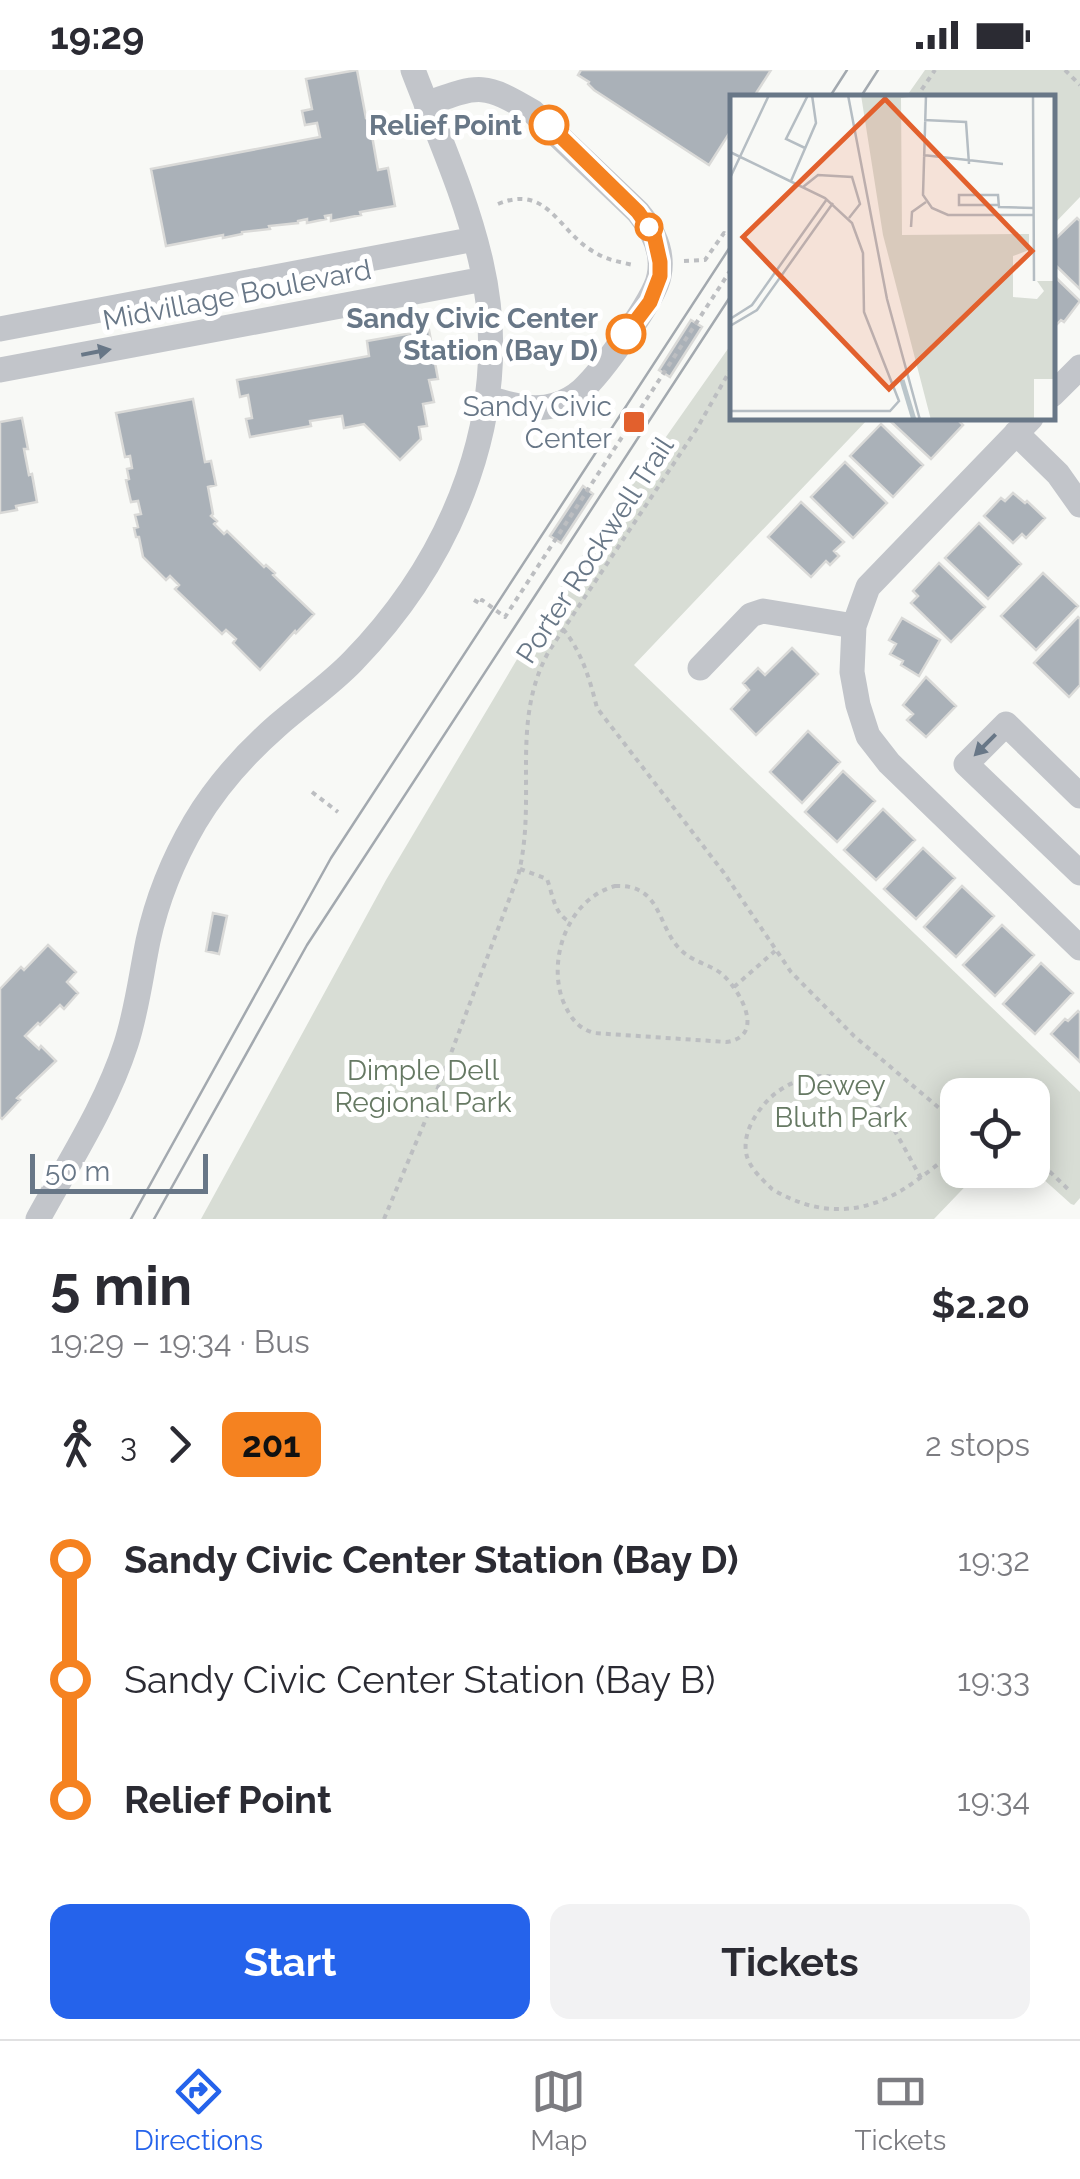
<!DOCTYPE html>
<html lang="en">
<head>
<meta charset="utf-8">
<style>
	:root { --surface:#fff; --page:#f2f2f3; --text:#2b2b33; --muted:#7c7c81; --line:#e1e1e2; --accent:#2563eb }
	body { margin:0; font-family:Raleway,sans-serif; background:var(--page); color:var(--text); height:100vh; display:flex; flex-direction:column; font-size:38px; white-space:nowrap }
	* { box-sizing:border-box; margin:0 }
	p { font-size:32px; color:var(--muted) }
	.icon { flex:none; width:55px; height:55px; fill:none; stroke:currentColor; stroke-width:2; stroke-linecap:round; stroke-linejoin:round }
	.map { position:relative; height:1149px; overflow:hidden }
	.side { display:flex; flex-direction:column; background:var(--surface); flex:1 }
	.side>* { flex:none }
	.badge { padding:0 20px; border-radius:15px; font-size:35px; line-height:65px }
	.tools { position:absolute; left:940px; top:1008px; display:grid; gap:20px }
	.tools a { display:grid; place-items:center; width:110px; height:110px; border-radius:20px; background:var(--surface); box-shadow:0 5px 25px #0003; font-size:50px }
	.scale { position:absolute; left:30px; bottom:25px; width:178px; box-sizing:border-box; padding-left:10px; border:5px solid #687787; border-top:0; font-size:28px; line-height:35px; white-space:nowrap; color:#687787; -webkit-text-stroke:8px #fff; paint-order:stroke }
	.map>.badge { position:absolute; translate:-50% -50%; box-shadow:0 0 0 5px #fff }
	.legs { display:flex; align-items:center; gap:15px; height:110px; padding:0 50px; font-size:32px }
	.legs p { margin-inline-start:auto }
	.summary { display:flex; align-items:center; justify-content:space-between; height:170px; padding:0 50px }
	h1 { font-size:55px; font-weight:700; line-height:75px }
	.cta { display:flex; gap:20px; margin-top:auto; padding:20px 50px }
	.cta a { flex:1; height:115px; border-radius:20px; background:var(--accent); color:#fff; font-size:40px; font-weight:700; line-height:115px; text-align:center }
	.cta a+a { background:var(--page); color:var(--text) }
	ul { padding:0 50px; list-style:none }
	li { display:flex; align-items:center; gap:35px; height:120px; font-size:38px }
	li i { display:grid; place-items:center; width:15px; height:100%; margin:0 12px; background:currentColor }
	li i::after { content:''; width:25px; height:25px; margin:-12px; border:8px solid; border-radius:50%; background:var(--surface) }
	li p { margin-inline-start:auto }
	li:first-child i { background:linear-gradient(#0000 50%,currentColor 0) }
	li:last-child i { background:linear-gradient(currentColor 50%,#0000 0) }
	.status { display:flex; justify-content:space-between; align-items:center; height:70px; padding:0 50px; background:var(--surface); direction:ltr }
	.status svg { height:28px; fill:currentColor }
	.tabs { display:flex; justify-content:space-around; align-items:center; height:140px; border-top:2px solid var(--line); background:var(--surface); font-size:28px; color:var(--muted) }
	.tabs a { display:grid; justify-items:center; gap:5px }
	.tabs .current { color:var(--accent) }
	.map>svg:first-child { display:block }
	.green { fill:#d8ddd5 }
	.building { fill:#aab1b8; stroke:#dadad8; stroke-width:2.5 }
	.lines { fill:none; stroke-linecap:round; stroke-linejoin:round }
	.path { stroke:#bcbec1; stroke-width:4; stroke-dasharray:5 5; stroke-linecap:butt }
	.minor { stroke:#c2c5ca; stroke-width:25 }
	.tram { stroke:#a3a9af; stroke-width:2.5 }
	.oneway { fill:#687787 }
	.line-1-casing { stroke:#fff; stroke-width:22 }
	.line-1 { stroke:#f58220; stroke-width:15 }
	.stop-1-dot { fill:#fff; stroke:#f58220; stroke-width:5 }
	.poi-dot { fill:#e2602d; stroke:#fff; stroke-width:4 }
	.labels { text-anchor:middle; dominant-baseline:central; stroke-width:10; stroke-linejoin:round; paint-order:stroke }
	.stop-label { font-size:28px; font-weight:bold; fill:#687787; stroke:#fff; text-anchor:end }
	.street-label { font-size:28px; fill:#687787; stroke:#fff }
	.poi-label { font-size:28px; fill:#687787; stroke:#fff; text-anchor:end }
	.park-label { font-size:28px; fill:#667963; stroke:#fff }
	.inset-river { fill:none; stroke:#bac5ca; stroke-width:5 }
	.inset-road { fill:none; stroke:#b5bdc3; stroke-width:2.5 }
	.view { fill:#e2602d; fill-opacity:0.15; stroke:#e2602d; stroke-width:5 }
	.inset-edge { fill:none; stroke:#687787; stroke-width:5 }
</style>
</head>
<body>
<div class="status"><b>19:29</b><svg viewBox="0 0 49 12"><path d="M0 12V9h3v3zM5 12V6h3v6zM10 12V3h3v9zM15 12V0h3v12zM26 1h20v11H26zM47 4h2v5h-2z"/></svg></div>
<div class="map">
<svg width="1080" height="1149" viewBox="0 0 1080 1149">
	<rect width="100%" height="100%" fill="#f8f9f6"/>
	<path class="green" d="M925 0H1080V127L1053 155 1052 28 906 27Z
		M732 273V348H869L634 595 1080 1022V1128L1074 1135 1071 1134 1042 1108 1025 1100H1032V1025H958V1100H981L934 1149H201L386 810 557 522Z"/>
	<path class="building" d="M357 0 366 48 371 47 373 59 371 60 378 100 388 98 395 136 360 142 361 145 331 151V145L325 146 326 149 307 153V149L298 151V153L269 156 270 159 242 162V164L223 168V165L166 176 151 99 320 67 317 53 305 55 302 41 312 39 306 9Z
		M581 0H771L753 28H732V59L709 95 594 20 588 14 589 12 578 5Z
		M1077 148 1080 151V219L1052 192V172Z
		M1052 204 1080 231 1064 252 1061 250 1052 259Z
		M691 250 702 257 670 307 659 300Z
		M429 260 438 309 429 310 434 332 423 334 427 356 419 357 421 369 400 390 364 354 344 358 342 346 310 351 311 356 250 367 246 349 252 348 248 325 240 327 237 310 369 286 367 271Z
		M193 329 205 392 211 391 216 415 208 417 213 444 211 446 217 451 214 454 224 464 227 461 264 497 266 495 275 503 273 505 314 544 296 563 295 561 260 600 233 573 236 569 226 560 222 564 175 519 179 515 170 506 166 510 143 487 139 467H136L134 458 138 457 135 445 141 444 138 431 131 432 126 410 129 409 127 399 132 398 130 386 125 387 116 343Z
		M22 348 28 379H24L29 405 32 404 37 432 16 436 17 440 0 443V352Z
		M887 348H956L963 355 931 389Z
		M881 354 923 395 893 427 850 386Z
		M845 392 887 433 853 468 811 427Z
		M583 416 593 424 561 473 550 466Z
		M1013 423 1025 433 1027 431 1045 448 1026 468 1022 464 1013 473 984 446 1001 428 1005 431Z
		M801 432 844 472 834 481 839 486 830 495 826 491 811 507 768 467Z
		M979 453 1021 494 988 529 945 488Z
		M939 493 985 537 951 572 911 533 918 526 913 521Z
		M1043 503 1078 536 1036 580 1001 546Z
		M1078 547 1080 549V615L1069 627 1034 593Z
		M902 548 940 570 919 606 901 595 903 591 890 584 896 574 889 570Z
		M792 578 818 604 756 665 731 639 749 620 743 613 758 598 765 605Z
		M926 607 956 636 926 667 907 650 913 644 903 635Z
		M808 661 840 692 802 733 770 702Z
		M843 701 875 731 837 772 805 742Z
		M883 739 915 770 876 810 844 780Z
		M923 778 955 808 916 849 884 819Z
		M962 816 994 846 956 887 924 857Z
		M213 843 227 846 219 884 206 881Z
		M1002 855 1034 885 995 926 963 895Z
		M48 875 76 902 67 912 78 923 64 939 60 935 40 955 38 953 25 966 39 979 41 976 56 991 17 1028 20 1030 2 1049 0 1047V919L21 897 24 900Z
		M1041 893 1073 923 1035 964 1003 934Z
		M1078 941 1080 943V992L1051 964 1065 949 1068 951Z"/>
	<g class="lines">
		<path class="path" d="M1065 0 1080 15
			M916 28 935 0
			M498 134C549 113 558 163 596 183 607 190 620 192 633 195
			M684 191 705 190 724 163 732 168
			M474 530 481 534 482 530 505 547 732 198
			M563 559C582 582 590 610 597 638L724 803 791 902 854 966 958 1054
			M312 722 338 742
			M520 799 547 809C553 825 554 844 570 852
			M615 816C664 814 656 859 683 882 695 893 713 895 724 906 741 922 766 967 726 972L594 963C577 958 570 947 563 931 547 889 568 829 615 816Z
			M734 917 775 881
			M1032 1092 1048 1100 1070 1121
			M1009 1101V1100
			M921 1108C898 1069 873 1003 818 1006 800 1008 783 1016 770 1028 756 1042 743 1062 746 1082 748 1097 762 1109 772 1119 822 1149 870 1145 917 1110 931 1100 946 1089 958 1075
			M384 1149 428 1044 518 806C538 728 509 653 549 581L696 360 732 297"/>
		<path class="minor" d="M426 34C479 15 483 12 533 42L638 142C653 160 664 182 659 206 655 229 601 303 582 320 574 327 565 332 555 335 532 342 509 334 487 328
			M0 259 475 169
			M0 300 484 209
			M1052 325 1080 297
			M1031 348 868 517 854 556 852 602 858 635 868 666 889 693 1080 878
			M1016 363 1058 404 1080 435
			M700 598 751 545 763 541 854 556
			M1080 726 1006 654 966 694 1080 803
			M38 1149C69 1092 106 1036 126 974 137 940 141 905 148 871 157 829 174 788 195 752 217 715 246 683 278 655 303 633 330 615 353 591 455 486 515 339 481 192 466 126 437 63 413 0"/>
		<path class="tram" d="M829 28 847 0
			M860 28 878 0
			M131 1149 331 788 732 174
			M154 1149 307 875 732 224"/>
	</g>
	<defs><path id="oneway-solid" d="M-6-.8H1V-3.2L6.5 0L1 3.2V.8H-6Z" transform="scale(2.5)"/></defs>
	<g class="oneway">
		<use href="#oneway-solid" transform="translate(96 282) rotate(-11)"/>
		<use href="#oneway-solid" transform="translate(985 675) rotate(135)"/>
	</g>
	<g class="lines">
		<defs>
			<path id="line-1" d="M549 55 638 142 654 165 660 192V206L650 232 626 264"/>
		</defs>
		<use href="#line-1" class="line-1-casing"/>
		<use href="#line-1" class="line-1"/>
	</g>
	<g class="stop-1-dot">
		<circle cx="549" cy="55" r="18"/>
		<circle cx="649" cy="157" r="12"/>
		<circle cx="626" cy="264" r="18"/>
	</g>
	<rect class="poi-dot" x="622" y="340" width="24" height="24" rx="5"/>
	<g class="labels">
		<g class="stop-label">
			<text x="522" y="55">Relief Point</text>
			<text x="598" y="248">Sandy Civic Center<tspan x="598" dy="32">Station (Bay D)</tspan></text>
		</g>
		<g class="street-label">
			<text transform="translate(237 225) rotate(-11)">Midvillage Boulevard</text>
			<text transform="translate(595 480) rotate(-57)">Porter Rockwell Trail</text>
		</g>
		<g class="poi-label">
			<text x="612" y="336">Sandy Civic<tspan x="612" dy="32">Center</tspan></text>
		</g>
		<g class="park-label">
			<text x="423" y="1000">Dimple Dell<tspan x="423" dy="32">Regional Park</tspan></text>
			<text x="841" y="1015">Dewey<tspan x="841" dy="32">Bluth Park</tspan></text>
		</g>
	</g>
	<g transform="translate(730 25)">
		<rect width="325" height="325" fill="#f8f9f6"/>
		<path d="M131 0H193L171 3 172 140 299 139V155L283 161V202L307 204 314 196 307 186H325V284H304V325H201L153 140Z" fill="#d8ddd5"/>
		<path class="inset-river" d="M172 285 184 325"/>
		<path class="inset-road" d="M118 0 157 204 190 325M196 0 193 100 202 113 218 120H303M303 0 304 186M194 25 236 27 239 69M75 53 56 44 78 0M0 57 95 103 122 128 133 158 134 217 169 306 160 316H0M193 60 273 69M0 83 39 0M61 86 86 28 82 0M73 92 88 80 122 82 130 109 119 123M268 110H229V100H268L269 112 303 113M181 132 182 117 196 107M0 224 22 210 97 104M0 231 27 215 103 108"/>
		<path class="view" d="M155 4 302 156 159 294 13 142Z"/>
		<rect width="325" height="325" class="inset-edge"/>
	</g>
</svg>
<div class="tools">
<a><svg class="icon" aria-label="locate" viewBox="0 0 24 24"><circle cx="12" cy="12" r="6"/><path d="M12 2v4M12 18v4M2 12h4M18 12h4"/></svg></a>
</div>
<div class="scale">50 m</div>
</div>
<section class="side">
<div class="summary"><div><h1>5 min</h1><p>19:29 – 19:34 · Bus</p></div><b>$2.20</b></div>
<div class="legs"><svg class="icon" aria-label="walk" viewBox="0 0 24 24"><circle cx="13" cy="4" r="2"/><path d="M13 8l-2 6 4 7M11 14l-3 7M7 12l3-4h3l4 4"/></svg>3<svg class="icon" aria-label="forward" viewBox="0 0 24 24"><path d="M9 5l7 7-7 7"/></svg><b class="badge" style="background:#f58220;color:#111">201</b><p>2 stops</p></div>
<ul>
<li><i style="color:#f58220"></i><b>Sandy Civic Center Station (Bay D)</b><p>19:32</p></li>
<li><i style="color:#f58220"></i><span>Sandy Civic Center Station (Bay B)</span><p>19:33</p></li>
<li><i style="color:#f58220"></i><b>Relief Point</b><p>19:34</p></li>
</ul>
<div class="cta"><a>Start</a><a>Tickets</a></div>
</section>
<nav class="tabs">
<a class="current"><svg class="icon" aria-label="directions" viewBox="0 0 24 24"><path d="M12 3l9 9-9 9-9-9zM9 14v-3h6M13 9l2 2-2 2"/></svg>Directions</a>
<a><svg class="icon" aria-label="map" viewBox="0 0 24 24"><path d="M3 6l6-2 6 2 6-2v14l-6 2-6-2-6 2zM9 4v14M15 6v14"/></svg>Map</a>
<a><svg class="icon" aria-label="tickets" viewBox="0 0 24 24"><path d="M3 7h18v10H3zM15 7v10"/></svg>Tickets</a>
</nav>
</body>
</html>
